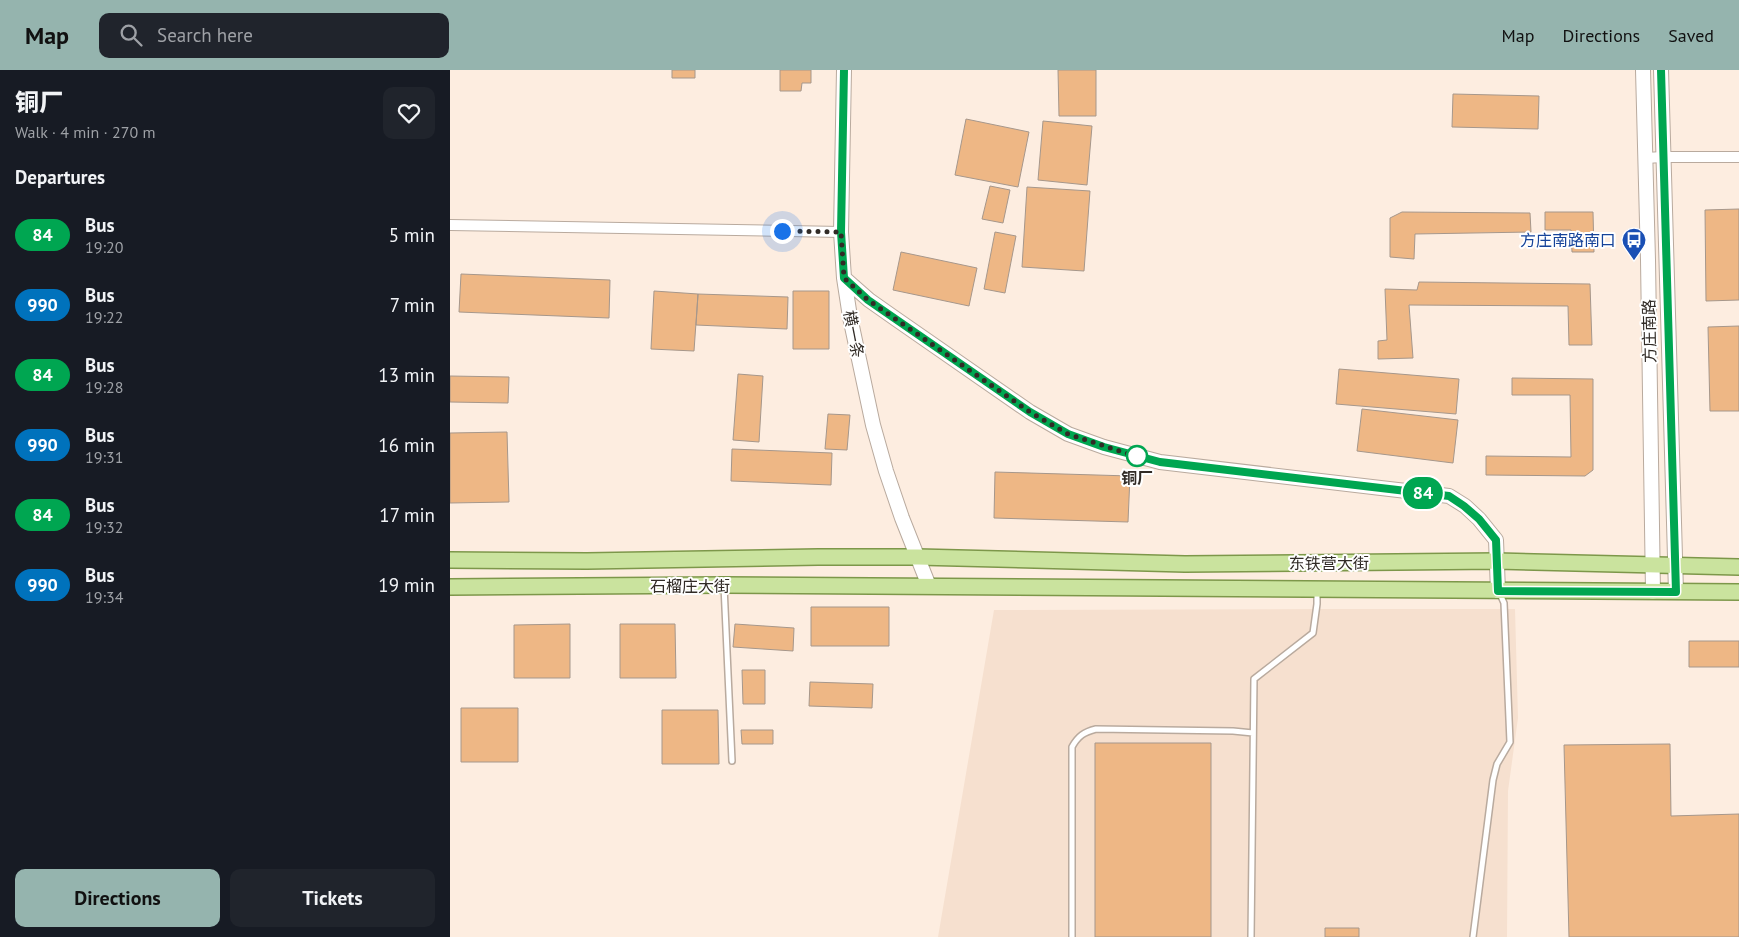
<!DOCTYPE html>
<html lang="en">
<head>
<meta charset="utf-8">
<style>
	:root { --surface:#171b24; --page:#20242c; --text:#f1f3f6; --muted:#9ea1a6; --accent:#95b4ae }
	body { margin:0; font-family:"PT Sans","Noto Sans SC",sans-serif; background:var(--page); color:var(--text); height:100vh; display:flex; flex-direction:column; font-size:19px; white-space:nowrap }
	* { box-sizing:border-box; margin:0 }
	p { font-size:16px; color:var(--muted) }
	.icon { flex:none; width:28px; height:28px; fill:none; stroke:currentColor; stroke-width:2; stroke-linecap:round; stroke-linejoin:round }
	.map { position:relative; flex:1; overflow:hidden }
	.panel { display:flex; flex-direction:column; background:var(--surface); width:450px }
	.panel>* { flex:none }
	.badge { padding:0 10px; border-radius:16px; font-size:18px; line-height:32px }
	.you { position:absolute; width:25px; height:25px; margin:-12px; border:4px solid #fff; border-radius:50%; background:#1a73e8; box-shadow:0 0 0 8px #1a73e833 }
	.map>.badge { position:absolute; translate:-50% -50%; box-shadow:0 0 0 2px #fff }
	h2 { padding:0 15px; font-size:19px; line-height:45px }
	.round { display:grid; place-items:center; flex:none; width:52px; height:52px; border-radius:10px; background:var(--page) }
	.summary { display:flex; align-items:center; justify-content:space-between; height:85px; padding:0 15px }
	h1 { font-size:24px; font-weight:800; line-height:38px }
	.button { display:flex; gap:10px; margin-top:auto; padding:10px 15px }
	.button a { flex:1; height:58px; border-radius:10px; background:var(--accent); color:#111; font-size:20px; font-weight:800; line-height:58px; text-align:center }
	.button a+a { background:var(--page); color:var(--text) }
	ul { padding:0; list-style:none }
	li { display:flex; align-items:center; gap:15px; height:70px; padding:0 15px }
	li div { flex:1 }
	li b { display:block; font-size:19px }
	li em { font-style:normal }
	li .badge { min-width:55px; font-weight:700; text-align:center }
	header { display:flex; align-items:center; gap:30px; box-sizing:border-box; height:70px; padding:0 25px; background:var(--accent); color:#111 }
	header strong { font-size:24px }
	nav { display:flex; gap:28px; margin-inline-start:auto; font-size:18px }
	.search { width:350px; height:45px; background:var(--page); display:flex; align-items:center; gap:12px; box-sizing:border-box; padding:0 18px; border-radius:10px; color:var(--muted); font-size:19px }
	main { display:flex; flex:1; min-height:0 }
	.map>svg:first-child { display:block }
	.built { fill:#f6e0cf }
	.building { fill:#eeb785; stroke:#a6978b }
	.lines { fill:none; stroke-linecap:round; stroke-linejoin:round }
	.lane-casing { stroke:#b9aa9e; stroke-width:8 }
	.street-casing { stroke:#b9aa9e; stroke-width:12 }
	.secondary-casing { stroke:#b9aa9e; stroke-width:16 }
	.primary-casing { stroke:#7d974a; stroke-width:18 }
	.lane { stroke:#fff; stroke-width:5 }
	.street { stroke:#fff; stroke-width:10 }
	.secondary { stroke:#fff; stroke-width:14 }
	.primary { stroke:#cae39e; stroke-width:15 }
	.line-casing { stroke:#fff; stroke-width:11 }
	.line { stroke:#00a651; stroke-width:8 }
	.walk { stroke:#312b26; stroke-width:5; stroke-dasharray:0 9 }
	.stop-dot { fill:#fff; stroke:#00a651; stroke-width:2.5 }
	.labels { text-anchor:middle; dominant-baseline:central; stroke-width:4; stroke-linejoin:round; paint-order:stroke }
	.transit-label { font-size:16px; fill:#164399; stroke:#fff; text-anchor:end }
	.street-label { font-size:16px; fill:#312b26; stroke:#fff }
	.stop-label { font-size:16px; font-weight:bold; fill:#312b26; stroke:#fff }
</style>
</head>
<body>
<header>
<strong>Map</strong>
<div class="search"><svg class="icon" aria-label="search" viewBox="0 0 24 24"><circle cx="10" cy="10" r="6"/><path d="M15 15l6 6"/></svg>Search here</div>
<nav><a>Map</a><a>Directions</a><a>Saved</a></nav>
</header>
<main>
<section class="panel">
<div class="summary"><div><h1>铜厂</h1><p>Walk · 4 min · 270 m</p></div><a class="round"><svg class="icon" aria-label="heart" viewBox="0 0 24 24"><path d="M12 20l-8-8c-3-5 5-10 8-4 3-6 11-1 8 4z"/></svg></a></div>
<h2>Departures</h2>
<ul>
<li><span class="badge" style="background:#00a651;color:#fff">84</span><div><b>Bus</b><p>19:20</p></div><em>5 min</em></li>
<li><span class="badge" style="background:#0072bc;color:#fff">990</span><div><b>Bus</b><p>19:22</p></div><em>7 min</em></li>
<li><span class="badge" style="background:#00a651;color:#fff">84</span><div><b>Bus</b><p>19:28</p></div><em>13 min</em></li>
<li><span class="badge" style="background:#0072bc;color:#fff">990</span><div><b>Bus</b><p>19:31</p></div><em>16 min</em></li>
<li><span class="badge" style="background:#00a651;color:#fff">84</span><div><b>Bus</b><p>19:32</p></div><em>17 min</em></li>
<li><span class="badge" style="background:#0072bc;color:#fff">990</span><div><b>Bus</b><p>19:34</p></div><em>19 min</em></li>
</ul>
<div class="button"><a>Directions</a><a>Tickets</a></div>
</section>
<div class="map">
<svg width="1289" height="867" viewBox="0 0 1289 867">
	<rect width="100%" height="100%" fill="#fdede0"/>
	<path class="built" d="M873 539H1065L1068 648 1058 721 1057 867H488L544 540Z"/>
	<path class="building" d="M222 0H245V8H222Z
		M330 0H361V13H352L351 21H330Z
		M608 0H646V46H609Z
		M1003 24 1089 26 1088 59 1002 57Z
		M516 49 579 62 568 117 505 105Z
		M593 51 642 56 637 115 588 110Z
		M540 116 560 120 553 153 532 149Z
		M577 117 640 121 634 201 572 197Z
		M1289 139V230L1256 231 1255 140Z
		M952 142 1080 143 1081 162 965 164 964 189 940 187V148Z
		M1095 142H1143L1144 182H1122L1121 160H1095Z
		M545 162 566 166 555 223 534 219Z
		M451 182 527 198 519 236 443 220Z
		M11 204 160 210 159 248 9 242Z
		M969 212 1140 214 1142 275H1119L1118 236 959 235 963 288 928 289V271L937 270 935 219 967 220Z
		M204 221 248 224 244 281 201 279Z
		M343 221H379V279H343Z
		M248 224 338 227 337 259 246 255Z
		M1289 256V341H1260L1258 257Z
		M889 299 1009 309 1006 344 886 334Z
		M288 304 313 306 309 372 283 370Z
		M0 306 59 307 58 333 0 332Z
		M1062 308 1143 309V400L1135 406 1036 405V386L1121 387 1120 325H1062Z
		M912 339 1008 350 1003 393 907 381Z
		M378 344 400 345 397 380 375 379Z
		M57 362 59 432 0 433V363Z
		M282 379 382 383 381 415 281 411Z
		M545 402 680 406 678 452 544 448Z
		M361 537H439V576H361Z
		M120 554V608H64V555Z
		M170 554H225L226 608H170Z
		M285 554 344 558 343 581 283 577Z
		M1239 571H1289V597H1239Z
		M292 600H315V634H293Z
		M360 612 423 614 422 638 359 636Z
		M11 638H68V692H11Z
		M212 640H268L269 694H212Z
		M291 660H323V674H292Z
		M645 673H761V867H645Z
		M1220 674 1221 746 1289 744V867H1119L1114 675Z
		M875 858H909V867H875Z"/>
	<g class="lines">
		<defs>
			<path id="lane" d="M274 516 282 691
				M622 867V677C628 666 634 662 646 659L783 661 803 663
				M801 867 804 609 863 563 867 534V522
				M1023 867 1043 710 1047 694 1060 672 1054 533 1050 524"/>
			<path id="street" d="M1195 88 1213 87H1289
				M0 155 391 162"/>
			<path id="secondary" d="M394 0 391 162 394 208 400 247 423 355 436 401 452 448 479 516
				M1193 0 1198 190 1203 522
				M1211 0 1226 522
				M394 208 419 230 446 249 580 342 618 364 654 377 710 392 999 426 1015 436 1029 449 1046 470 1048 521"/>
			<path id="primary" d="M0 490 137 491 368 487H468L735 494 1047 491 1289 497
				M0 517 274 515 1289 522"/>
		</defs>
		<use href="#lane" class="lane-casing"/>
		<use href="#street" class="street-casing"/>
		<use href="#secondary" class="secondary-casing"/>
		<use href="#primary" class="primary-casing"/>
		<use href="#lane" class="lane"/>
		<use href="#street" class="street"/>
		<use href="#secondary" class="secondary"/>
		<use href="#primary" class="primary"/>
	</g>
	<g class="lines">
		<defs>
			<path id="line" d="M394 0 391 162 394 208 418 230 580 342 618 364 654 377 710 392 999 426 1014 436 1029 449 1046 470 1048 521 1226 522 1211 0"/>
		</defs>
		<use href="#line" class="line-casing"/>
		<use href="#line" class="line"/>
		<path class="walk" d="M332 161 391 162 394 208 418 230 580 342 618 364 688 387 687 386"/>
	</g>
	<defs>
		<symbol id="bus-pin" viewBox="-11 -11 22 30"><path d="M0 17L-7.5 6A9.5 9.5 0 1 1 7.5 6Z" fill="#1a4fb4" stroke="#fff"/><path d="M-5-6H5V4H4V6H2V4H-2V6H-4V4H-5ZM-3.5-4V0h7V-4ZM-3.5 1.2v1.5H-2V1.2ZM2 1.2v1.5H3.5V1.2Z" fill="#fff"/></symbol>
	</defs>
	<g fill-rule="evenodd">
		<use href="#bus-pin" x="1170" y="156" width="28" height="38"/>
	</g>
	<circle class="stop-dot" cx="687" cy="386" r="10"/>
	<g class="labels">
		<g class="transit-label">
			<text x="1166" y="170">方庄南路南口</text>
		</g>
		<g class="street-label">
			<text transform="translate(1199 261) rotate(-91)">方庄南路</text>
			<text transform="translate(404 264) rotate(79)">横一条</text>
			<text x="879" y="493">东铁营大街</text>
			<text x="240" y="516">石榴庄大街</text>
		</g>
		<g class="stop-label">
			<text x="687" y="408">铜厂</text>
		</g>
	</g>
</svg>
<div class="you" style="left:332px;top:161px"></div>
<b class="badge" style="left:973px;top:423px;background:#00a651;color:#fff">84</b>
</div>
</main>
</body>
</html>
